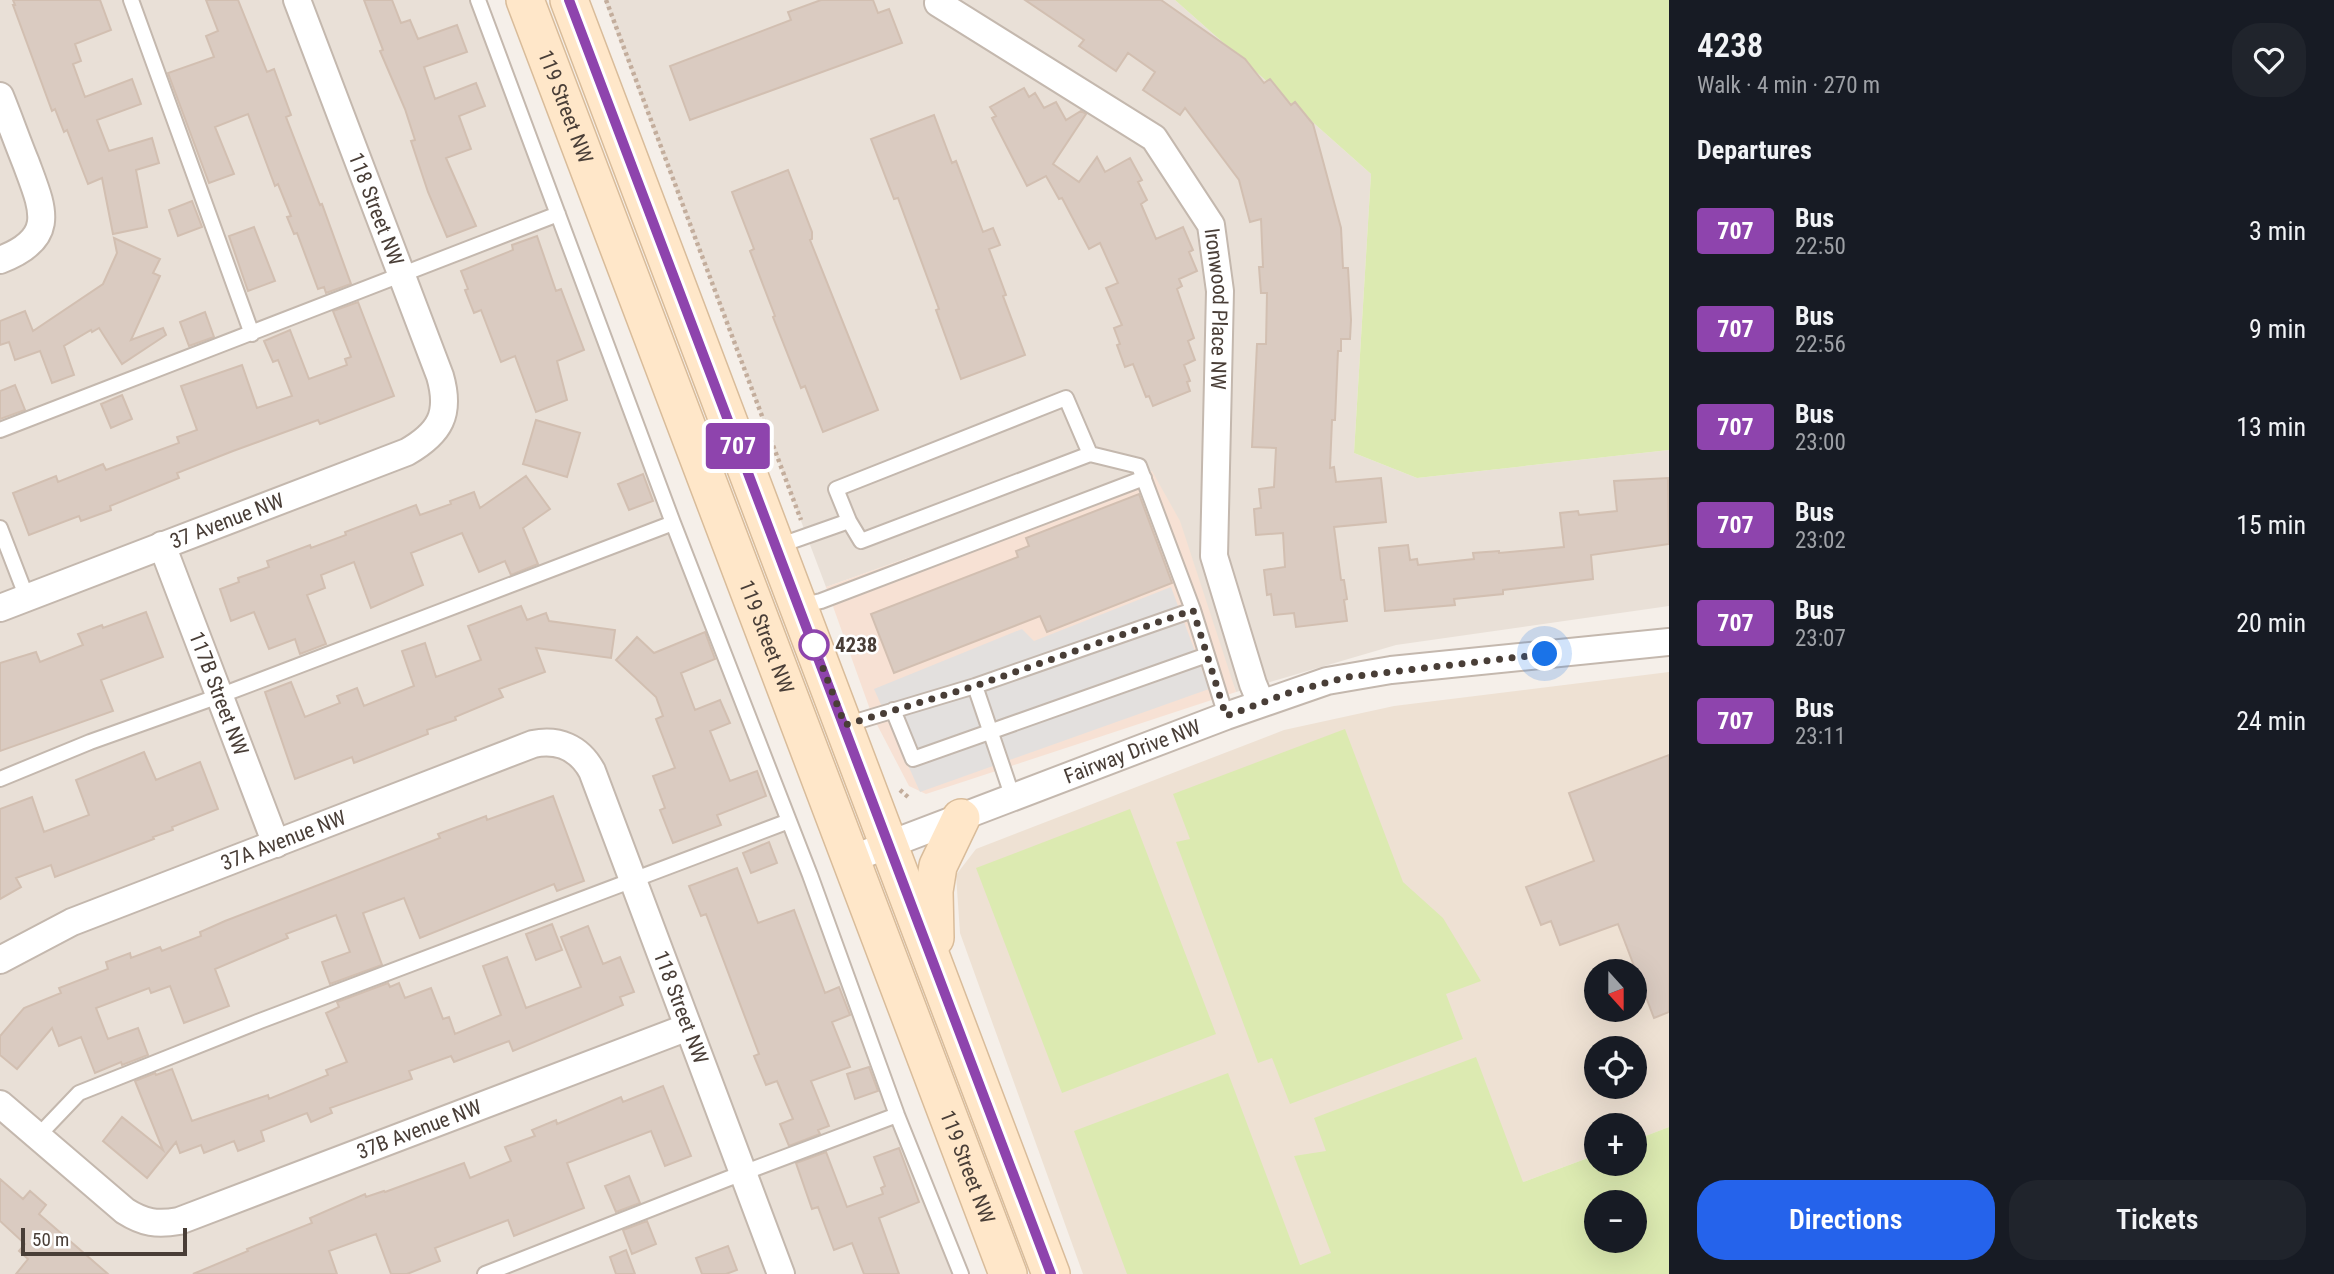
<!DOCTYPE html>
<html lang="en">
<head>
<meta charset="utf-8">
<style>
	:root { --surface:#171b24; --page:#20242c; --text:#f1f3f6; --muted:#9ea1a6; --accent:#2563eb }
	body { margin:0; font-family:"Roboto Condensed",sans-serif; background:var(--page); color:var(--text); height:100vh; display:flex; flex-direction:column; font-size:26px; white-space:nowrap }
	* { box-sizing:border-box; margin:0 }
	p { font-size:23px; color:var(--muted) }
	.icon { flex:none; width:38px; height:38px; fill:none; stroke:currentColor; stroke-width:2; stroke-linecap:round; stroke-linejoin:round }
	.map { position:relative; flex:1; overflow:hidden }
	.details { display:flex; flex-direction:column; background:var(--surface); width:665px }
	.details>* { flex:none }
	.badge { padding:0 14px; border-radius:5px; font-size:24px; line-height:46px }
	.needle { width:46px; rotate:159deg }
	.buttons { position:absolute; left:1584px; top:959px; display:grid; gap:14px }
	.buttons a { display:grid; place-items:center; width:63px; height:63px; border-radius:50%; background:var(--surface); box-shadow:0 7px 28px #0002; font-size:35px }
	.scale { position:absolute; left:21px; bottom:18px; width:166px; box-sizing:border-box; padding-left:7px; border:4px solid #493e37; border-top:0; font-size:19px; line-height:24px; white-space:nowrap; color:#493e37; -webkit-text-stroke:5px #fff; paint-order:stroke }
	.you { position:absolute; width:35px; height:35px; margin:-18px; border:5px solid #fff; border-radius:50%; background:#1a73e8; box-shadow:0 0 0 10px #1a73e833 }
	.map>.badge { position:absolute; translate:-50% -50%; box-shadow:0 0 0 4px #fff }
	h2 { padding:0 28px; font-size:26px; line-height:63px }
	.round { display:grid; place-items:center; flex:none; width:74px; height:74px; border-radius:28px; background:var(--page) }
	.head { display:flex; align-items:center; justify-content:space-between; height:119px; padding:0 28px }
	h1 { font-size:33px; font-weight:600; line-height:52px }
	.button { display:flex; gap:14px; margin-top:auto; padding:14px 28px }
	.button a { flex:1; height:80px; border-radius:28px; background:var(--accent); color:#fff; font-size:28px; font-weight:600; line-height:80px; text-align:center }
	.button a+a { background:var(--page); color:var(--text) }
	ul { padding:0; list-style:none }
	li { display:flex; align-items:center; gap:21px; height:98px; padding:0 28px }
	li div { flex:1 }
	li b { display:block; font-size:26px }
	li em { font-style:normal }
	li .badge { min-width:77px; font-weight:700; text-align:center }
	main { display:flex; flex:1; min-height:0 }
	.map>svg:first-child { display:block }
	.residential { fill:#e9e0d7 }
	.commercial { fill:#f7e1d4 }
	.education { fill:#eee1d3; fill-rule:evenodd }
	.green { fill:#dceab1; fill-rule:evenodd }
	.parking { fill:#e3e0de }
	.building { fill:#dacbc1; stroke:#d2bfb1; stroke-width:2 }
	.lines { fill:none; stroke-linecap:round; stroke-linejoin:round }
	.service-casing { stroke:#c4b8ae; stroke-width:18 }
	.minor-casing { stroke:#c4b8ae; stroke-width:30 }
	.secondary-casing { stroke:#d9bc9a; stroke-width:40 }
	.path { stroke:#c3ad9c; stroke-width:4.5; stroke-dasharray:3.5 3.5; stroke-linecap:butt }
	.service { stroke:#fff; stroke-width:14 }
	.minor { stroke:#fff; stroke-width:26 }
	.secondary { stroke:#ffe7c9; stroke-width:37 }
	.line-casing { stroke:#fff; stroke-width:16 }
	.line { stroke:#8e44ad; stroke-width:10 }
	.walk { stroke:#493e37; stroke-width:7; stroke-dasharray:0 12.6 }
	.stop-dot { fill:#fff; stroke:#8e44ad; stroke-width:3.5 }
	.labels { text-anchor:middle; dominant-baseline:central; stroke-width:5; stroke-linejoin:round; paint-order:stroke }
	.street-label { font-size:21px; fill:#493e37; stroke:#fff }
	.stop-label { font-size:21px; font-weight:bold; fill:#493e37; stroke:#fff; text-anchor:start }
</style>
</head>
<body>
<main>
<div class="map">
<svg width="1669" height="1274" viewBox="0 0 1669 1274">
	<rect width="100%" height="100%" fill="#f5efe9"/>
	<path class="residential" d="M0 0H471L962 1274H0Z
		M604 0H1175L1371 174 1354 453 1417 478 1669 450V606L1396 645 1236 692 1151 471 826 587Z"/>
	<path class="commercial" d="M1152 471 1180 521 1236 692 926 794 909 786 872 715 826 587Z"/>
	<path class="education" d="M1669 672V1127L1635 1140 1634 1125H1596V1155L1276 1274H1083L960 933 956 875 976 849 1284 730 1394 706ZM1596 971H1634V1010H1596ZM1596 1048H1634V1087H1596Z"/>
	<path class="green" d="M1175 0H1669V450L1417 478 1354 453 1371 174Z
		M1345 729 1403 882 1443 918 1481 981 1446 994 1463 1039 1290 1104 1272 1058 1258 1063 1176 842 1190 839 1173 794Z
		M1130 809 1216 1034 1062 1093 976 868Z
		M1476 1057 1523 1182 1596 1155V1164H1634L1635 1140 1669 1127V1274H1127L1074 1131 1228 1073 1300 1265 1331 1253 1294 1156 1326 1151 1314 1118ZM1596 1202H1634V1241H1596Z"/>
	<path class="parking" d="M1171 587 1209 689 920 792 874 689 1022 629 1034 641Z"/>
	<path class="building" d="M13 0H100L111 30 75 44 81 61 73 64 85 97 132 79 141 104 97 120 109 151 152 138 159 163 136 170 147 227 113 234 102 178 88 184 67 130 64 132 55 109 52 111 13 5H15Z
		M206 0H238L267 72 274 69 291 115 286 117 320 205 322 204 351 284 326 293 324 287 318 289 297 233 294 234 287 217 291 216 278 184 275 186 248 114 215 127 234 174 209 183 168 73 214 57 206 36 218 31Z
		M364 0H392L401 23 410 20 418 39 457 25 467 52 424 67 435 99 476 83 485 106 459 116 471 149 446 158 476 226 447 237 428 192 411 141 415 140 405 109 380 51 383 50Z
		M821 0H873L878 13 889 9 902 43 690 120 670 66 791 20 788 12Z
		M1025 0H1161L1245 59 1264 83 1270 79 1291 105 1295 102 1313 124 1341 228 1343 268H1348L1351 320 1350 339H1341V351H1338L1335 420H1332L1330 468 1334 467 1336 482 1381 478 1386 522 1334 527 1341 580H1344L1347 599 1344 600 1347 621 1296 627 1294 613 1274 615 1271 594 1267 595 1264 570 1285 567 1283 533 1256 535 1254 509 1261 508 1259 489 1274 487 1276 448 1252 447 1257 344H1266L1267 293H1261L1259 267H1263L1261 219 1250 222 1239 180 1185 108 1180 115 1143 90 1155 72 1128 53 1116 71 1079 46 1084 40Z
		M1024 88 1029 97 1035 93 1044 108 1056 102 1066 120 1081 111 1086 114 1053 164 1079 182 1097 157 1105 172 1130 158 1142 180 1138 182 1147 200 1141 204 1156 239 1183 227 1193 250 1189 252 1197 271 1179 279 1182 286 1177 289 1194 338 1188 341 1195 360 1184 365 1190 381 1187 382 1190 391 1153 406 1149 396 1146 397 1133 364 1125 367 1117 345 1120 344 1114 328 1122 325 1106 288 1118 283 1100 243 1089 249 1062 198 1059 199 1046 176 1027 186 992 118 996 116 990 107Z
		M934 115 952 163 956 161 983 232 993 228 1000 245 989 249 1006 295 1003 296 1025 355 961 379 936 310 939 309 898 198 894 199 871 139Z
		M788 170 812 232V239L810 240 878 410 823 432 805 386 801 388 773 317 775 316 750 251 754 249 732 192Z
		M192 201 202 227 178 236 169 210Z
		M254 227 275 281 248 291 229 236Z
		M537 236 556 291 561 289 584 350 557 361 567 400 536 412 515 356 501 362 481 310 474 313 465 290 468 289 461 271 513 250 512 245Z
		M114 238 160 259 153 273 160 276 131 340 163 328 166 335 122 364 99 328 92 332 91 330 64 346 74 375 52 383 40 351 15 360 9 342 0 345V321L25 311 33 331 103 284 117 253Z
		M358 302 394 396 320 424 318 420 233 451 177 473 179 478 110 506 111 510 81 521 79 516 29 535 13 493 56 476 58 482 103 464 106 470 179 443 177 437 197 430 181 386 242 365 257 408 292 396 278 360 273 362 264 341 290 330 309 379 347 365 345 359 351 357 333 311Z
		M205 312 214 337 189 346 180 322Z
		M15 385 25 410 0 419V391Z
		M122 395 132 419 111 428 101 404Z
		M536 420 580 433 567 477 523 464Z
		M643 474 653 501 629 510 618 484Z
		M526 476 550 509 523 528 538 564 511 575 505 561 479 572 462 533 411 553 423 585 371 608 354 562 321 575 325 588 307 595 326 644 300 654 295 639 269 649 254 612 231 621 220 589 239 582 238 578 269 567 267 561 310 545 311 548 346 535 345 532 416 505 420 515 451 504 450 501 474 492 480 508Z
		M1668 478 1669 544 1591 555 1593 579 1503 590V594L1454 599 1455 605 1385 611 1379 548 1408 545 1410 560 1417 559 1418 565 1474 559 1473 553 1499 551V553L1564 547 1560 513 1578 511 1579 515 1617 511 1614 481Z
		M1139 494 1172 583 1047 632 1040 616 894 673 871 614 1018 557 1016 551 1029 546 1026 538Z
		M521 606 527 620 546 613 549 621 615 630 611 658 536 648 545 672 499 689 503 697 455 717 456 720 427 730 428 734 382 752 354 763 352 757 295 779 265 692 291 682 305 717 340 703 337 696 357 688 364 706 414 686 402 651 425 643 436 677 481 660 468 626Z
		M146 612 163 657 101 680 113 711 0 751V663L36 652 40 662 83 645 78 634 102 625 103 628Z
		M705 632 715 659 681 673 695 710 720 700 730 723 710 731 730 781 757 771 766 796 717 815 721 825 673 843 660 810 665 808 653 776 675 768 656 719 663 716 656 697 616 660 637 637 654 653Z
		M144 752 156 780 200 762 218 809 172 827 173 830 153 837 154 839 55 877 51 865 16 878 21 887 0 899V809L32 797 44 832 89 815 76 780Z
		M1669 755V1012L1654 1018 1618 924 1560 945 1551 921 1541 925 1526 887 1594 861 1569 793Z
		M553 796 584 881 557 891 554 884 420 938 404 898 363 913 382 965 330 984 322 962 350 952 336 915 286 934 288 938 215 969 229 1006 184 1023 170 986 151 993 149 988 96 1008 108 1039 138 1028 148 1055 122 1065 121 1062 95 1073 81 1037 59 1046 52 1028 17 1069 0 1055V1036L24 1008 61 993 59 988 108 969 106 962 130 953 131 958 160 947 162 951 201 936 200 932 225 921 440 838 438 834 465 824 486 816 487 820Z
		M769 842 777 863 751 873 743 853Z
		M737 868 758 923 794 910 825 993 839 987 850 1015 832 1022 850 1067 811 1081 829 1126 818 1130 820 1134 789 1146 780 1124 793 1119 777 1081 766 1085 754 1056 759 1054 706 914 701 916 689 886Z
		M552 924 562 950 536 960 526 934Z
		M588 926 603 964 620 957 634 992 620 997 623 1005 513 1051 509 1041 454 1062 451 1056 409 1071 412 1079 330 1108 332 1113 311 1122 307 1113 261 1131 264 1141 238 1151 234 1141 204 1153 201 1145 180 1153 176 1142 147 1178 103 1141 122 1117 163 1150 135 1081 155 1073 156 1075 172 1069 192 1121 268 1095 269 1099 328 1075 326 1070 347 1062 326 1013 339 1007 337 1002 388 983 390 987 399 983 405 998 431 988 443 1019 449 1017 455 1034 501 1015 483 966 507 957 526 1008 581 987 561 937Z
		M869 1067 878 1091 855 1099 847 1074Z
		M663 1086 691 1156 665 1166 651 1131 567 1163 584 1208 514 1236 508 1220 435 1248 440 1261 407 1274H391L376 1234 329 1251 337 1274H193L248 1251 247 1249 312 1223 310 1218 365 1194 366 1197 384 1191 385 1192 464 1163 470 1178 511 1161 505 1147 535 1136 532 1130 556 1120 557 1124 621 1097 623 1102Z
		M899 1148 919 1202 879 1218 899 1274H864L852 1243 834 1250 818 1207 812 1209 796 1163 826 1152 847 1207 883 1194 881 1188 885 1186 874 1157Z
		M629 1176 640 1203 616 1212 605 1186Z
		M0 1179 23 1199 30 1191 46 1205 39 1214 108 1274H16L28 1259 19 1251 25 1244 0 1221Z
		M647 1221 656 1244 632 1254 623 1230Z
		M728 1246 737 1270 726 1274H702L696 1258Z
		M626 1250 635 1274H616L610 1257Z"/>
	<g class="lines">
		<defs>
			<path id="service" d="M131 0 252 334
				M478 0 673 523 810 875 897 1115 961 1274
				M0 430 558 214
				M1090 454 1139 466 1193 610 1226 716
				M0 528 27 598
				M778 546 849 521 861 541 1090 454 1066 398 836 489 849 521
				M799 606 821 601 1144 478
				M975 686 1013 798
				M893 710 913 759 1207 655
				M845 725 975 686 1193 610
				M0 779 90 742 219 696 673 523
				M38 1136 79 1093 260 1021 789 821
				M485 1274 727 1179 897 1115"/>
			<g id="minor">
				<path id="s1" d="M938 3 1154 138 1211 225 1220 291 1214 556 1253 684 1261 703"/>
				<path d="M0 96C9 118 17 141 26 163 43 209 58 238 0 260"/>
				<path id="s2" d="M162 545 276 844"/>
				<path id="s3" d="M0 608 407 452C440 433 451 414 440 376L297 0"/>
				<path id="s4" d="M851 859 1226 716 1327 681 1391 670 1669 642"/>
				<path id="s5" d="M0 960 72 922 533 744C558 739 579 747 592 771L781 1274"/>
				<path id="s6" d="M0 1104 125 1211C144 1223 157 1225 179 1221L688 1027"/>
			</g>
			<g id="secondary">
				<path id="s7" d="M525 0 1008 1274"/>
				<path d="M569 0 1051 1274"/>
				<path d="M935 938 934 891 938 866 961 818"/>
			</g>
		</defs>
		<use href="#service" class="service-casing"/>
		<use href="#minor" class="minor-casing"/>
		<use href="#secondary" class="secondary-casing"/>
		<path class="path" d="M606 0 801 520
			M900 790 908 797"/>
		<use href="#service" class="service"/>
		<use href="#minor" class="minor"/>
		<use href="#secondary" class="secondary"/>
	</g>
	<g class="lines">
		<defs>
			<path id="line" d="M569 0 1051 1274"/>
		</defs>
		<use href="#line" class="line-casing"/>
		<use href="#line" class="line"/>
		<path class="walk" d="M814 645 845 725 975 686 1193 610 1226 716 1291 692 1348 677 1545 654"/>
	</g>
	<circle class="stop-dot" cx="814" cy="645" r="14"/>
	<g class="labels">
		<g class="street-label">
			<text stroke="none"><textPath href="#s7" startOffset="114">119 Street NW</textPath></text>
			<text transform="translate(376 209) rotate(69)">118 Street NW</text>
			<text stroke="none"><textPath href="#s1" startOffset="443">Ironwood Place NW</textPath></text>
			<text stroke="none"><textPath href="#s3" startOffset="243">37 Avenue NW</textPath></text>
			<text stroke="none"><textPath href="#s7" startOffset="681">119 Street NW</textPath></text>
			<text stroke="none"><textPath href="#s2" startOffset="159">117B Street NW</textPath></text>
			<text stroke="none"><textPath href="#s4" startOffset="301">Fairway Drive NW</textPath></text>
			<text stroke="none"><textPath href="#s5" startOffset="308">37A Avenue NW</textPath></text>
			<text stroke="none"><textPath href="#s5" startOffset="898">118 Street NW</textPath></text>
			<text stroke="none"><textPath href="#s6" startOffset="478">37B Avenue NW</textPath></text>
			<text stroke="none"><textPath href="#s7" startOffset="1248">119 Street NW</textPath></text>
		</g>
		<g class="stop-label">
			<text x="835" y="645">4238</text>
		</g>
	</g>
</svg>
<div class="buttons">
<a><svg class="needle" viewBox="-14 -14 28 28"><path d="M0-13l5 13h-10z" fill="#e53935"/><path d="M0 13l5-13h-10z" fill="#9ea1a6"/></svg></a>
<a><svg class="icon" aria-label="locate" viewBox="0 0 24 24"><circle cx="12" cy="12" r="6"/><path d="M12 2v4M12 18v4M2 12h4M18 12h4"/></svg></a>
<a>+</a>
<a>−</a>
</div>
<div class="scale">50 m</div>
<div class="you" style="left:1545px;top:654px"></div>
<b class="badge" style="left:738px;top:446px;background:#8e44ad;color:#fff">707</b>
</div>
<section class="details">
<div class="head"><div><h1>4238</h1><p>Walk · 4 min · 270 m</p></div><a class="round"><svg class="icon" aria-label="heart" viewBox="0 0 24 24"><path d="M12 20l-8-8c-3-5 5-10 8-4 3-6 11-1 8 4z"/></svg></a></div>
<h2>Departures</h2>
<ul>
<li><span class="badge" style="background:#8e44ad;color:#fff">707</span><div><b>Bus</b><p>22:50</p></div><em>3 min</em></li>
<li><span class="badge" style="background:#8e44ad;color:#fff">707</span><div><b>Bus</b><p>22:56</p></div><em>9 min</em></li>
<li><span class="badge" style="background:#8e44ad;color:#fff">707</span><div><b>Bus</b><p>23:00</p></div><em>13 min</em></li>
<li><span class="badge" style="background:#8e44ad;color:#fff">707</span><div><b>Bus</b><p>23:02</p></div><em>15 min</em></li>
<li><span class="badge" style="background:#8e44ad;color:#fff">707</span><div><b>Bus</b><p>23:07</p></div><em>20 min</em></li>
<li><span class="badge" style="background:#8e44ad;color:#fff">707</span><div><b>Bus</b><p>23:11</p></div><em>24 min</em></li>
</ul>
<div class="button"><a>Directions</a><a>Tickets</a></div>
</section>
</main>
</body>
</html>
